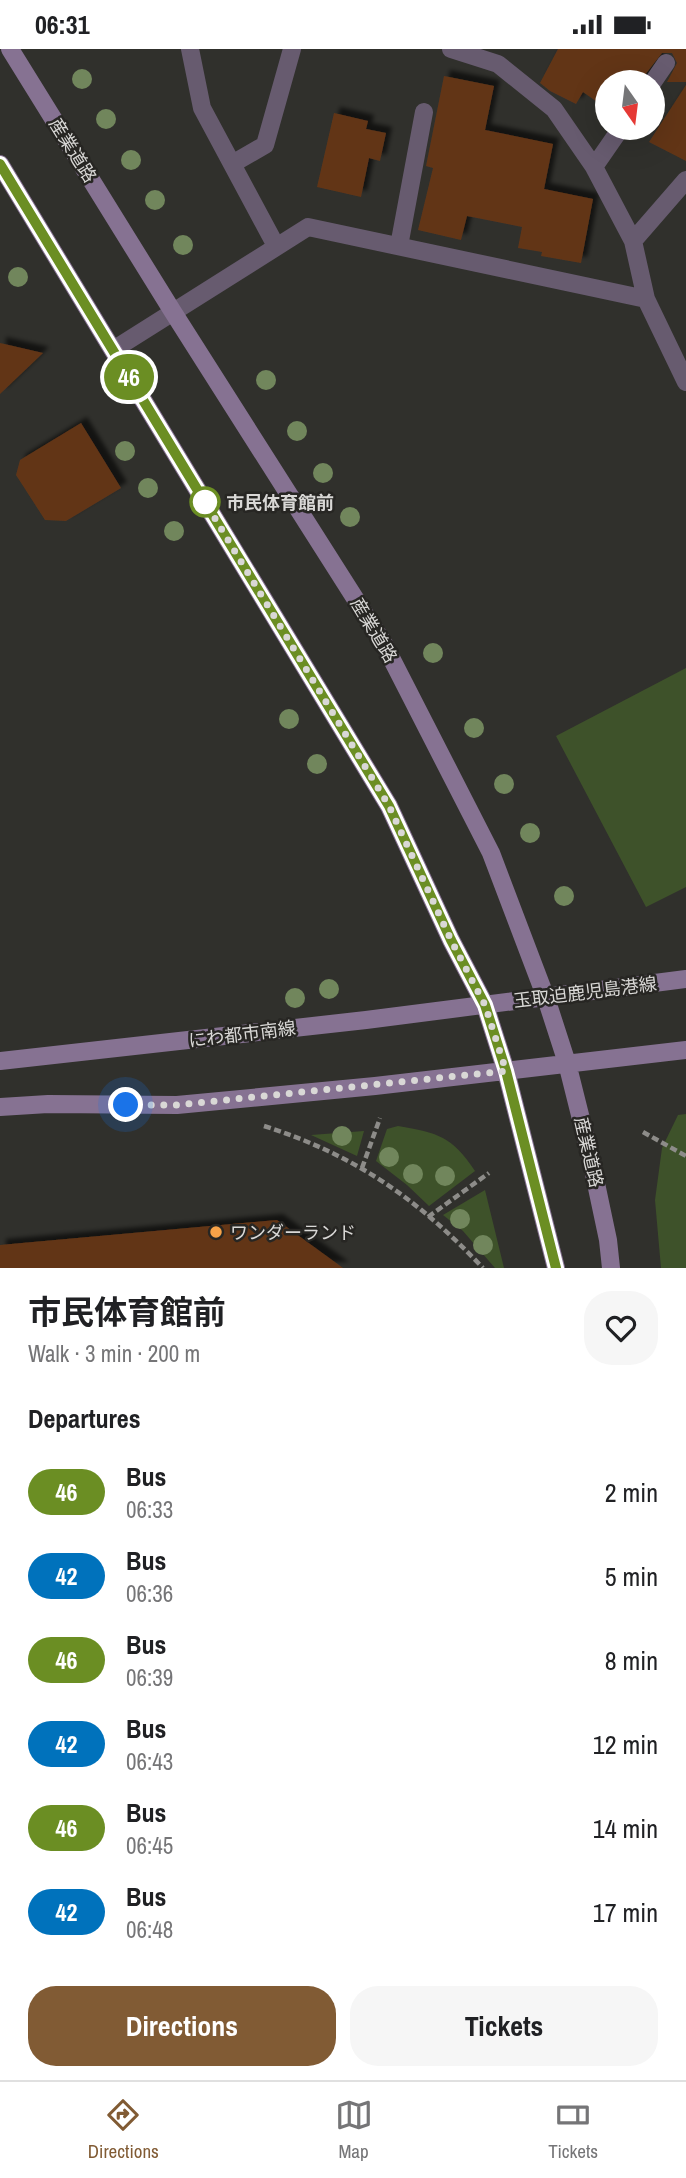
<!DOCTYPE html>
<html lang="en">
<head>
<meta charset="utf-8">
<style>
	:root { --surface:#fff; --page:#f6f6f6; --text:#202124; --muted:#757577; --line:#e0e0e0; --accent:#815b34 }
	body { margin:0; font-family:"Archivo Narrow","Noto Sans JP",sans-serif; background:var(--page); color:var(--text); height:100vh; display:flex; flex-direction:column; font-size:26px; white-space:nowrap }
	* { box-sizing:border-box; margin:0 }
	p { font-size:23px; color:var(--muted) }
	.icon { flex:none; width:38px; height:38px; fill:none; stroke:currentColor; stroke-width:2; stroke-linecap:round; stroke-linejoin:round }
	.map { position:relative; height:1219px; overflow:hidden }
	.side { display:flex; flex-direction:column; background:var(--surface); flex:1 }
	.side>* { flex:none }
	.badge { padding:0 14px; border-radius:23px; font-size:24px; line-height:46px }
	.needle { width:46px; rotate:166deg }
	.buttons { position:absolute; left:595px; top:21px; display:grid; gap:14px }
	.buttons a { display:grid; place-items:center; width:70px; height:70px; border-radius:50%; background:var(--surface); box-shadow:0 7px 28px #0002; font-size:35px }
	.you { position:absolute; width:35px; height:35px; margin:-18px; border:5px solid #fff; border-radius:50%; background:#1a73e8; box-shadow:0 0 0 10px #1a73e833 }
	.map>.badge { position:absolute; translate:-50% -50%; box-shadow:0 0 0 4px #fff }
	h2 { padding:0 28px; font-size:26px; line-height:63px }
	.round { display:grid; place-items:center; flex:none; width:74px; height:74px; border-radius:28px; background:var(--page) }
	.head { display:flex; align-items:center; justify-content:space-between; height:119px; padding:0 28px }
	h1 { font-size:33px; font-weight:700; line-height:52px }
	.action { display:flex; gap:14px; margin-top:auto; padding:14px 28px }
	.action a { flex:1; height:80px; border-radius:28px; background:var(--accent); color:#fff; font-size:28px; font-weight:700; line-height:80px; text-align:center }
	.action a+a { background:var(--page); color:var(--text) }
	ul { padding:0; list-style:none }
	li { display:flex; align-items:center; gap:21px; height:84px; padding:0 28px }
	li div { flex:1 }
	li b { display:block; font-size:26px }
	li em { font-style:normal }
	li .badge { min-width:77px; font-weight:700; text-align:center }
	.status { display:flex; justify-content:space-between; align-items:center; height:49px; padding:0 35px; background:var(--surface); direction:ltr }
	.status svg { height:19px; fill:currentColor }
	.tab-bar { display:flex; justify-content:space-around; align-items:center; height:98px; border-top:2px solid var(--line); background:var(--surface); font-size:19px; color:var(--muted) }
	.tab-bar a { display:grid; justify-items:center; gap:4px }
	.tab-bar .on { color:var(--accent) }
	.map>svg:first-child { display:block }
	.green { fill:#3e522a }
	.building { fill:#623618; filter:url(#shadow) }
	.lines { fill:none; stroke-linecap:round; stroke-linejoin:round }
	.path { stroke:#8d8c89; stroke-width:4.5; stroke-dasharray:7 3.5; stroke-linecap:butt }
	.street { stroke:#675b6f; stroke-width:18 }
	.secondary { stroke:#867292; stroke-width:18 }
	.tree { fill:#71865c }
	.line-casing { stroke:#fff; stroke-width:16 }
	.line { stroke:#6b8e23; stroke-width:10 }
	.walk { stroke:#d9d8d6; stroke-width:7; stroke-dasharray:0 12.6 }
	.stop-dot { fill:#fff; stroke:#6b8e23; stroke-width:3.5 }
	.poi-dot { fill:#f7a248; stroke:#272623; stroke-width:2.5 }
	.labels { text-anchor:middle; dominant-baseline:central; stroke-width:5; stroke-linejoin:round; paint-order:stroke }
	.street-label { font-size:18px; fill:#d9d8d6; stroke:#272623 }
	.stop-label { font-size:18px; font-weight:bold; fill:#d9d8d6; stroke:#272623; text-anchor:start }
	.poi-label { font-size:18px; fill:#d9d8d6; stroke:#272623; text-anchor:start }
</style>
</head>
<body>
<div class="status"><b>06:31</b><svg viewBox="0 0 49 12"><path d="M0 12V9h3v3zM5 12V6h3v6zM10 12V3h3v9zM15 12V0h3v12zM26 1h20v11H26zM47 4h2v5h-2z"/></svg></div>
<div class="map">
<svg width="686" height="1219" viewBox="0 0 686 1219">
	<defs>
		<filter id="shadow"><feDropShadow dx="6" dy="-6" stdDeviation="2" flood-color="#0009"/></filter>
	</defs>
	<rect width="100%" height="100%" fill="#30302c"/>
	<path class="green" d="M686 619V838L646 858 556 687Z
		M686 1065V1219H661L655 1151 662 1099 678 1066Z
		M398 1077C438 1084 452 1087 475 1122L429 1157 407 1136 376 1112 387 1080Z
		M364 1082 357 1107 311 1086Z
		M485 1141 504 1219H495L463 1182 443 1166Z"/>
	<path class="building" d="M558 0H686V33H667L677 14 672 4H662L644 27 642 33H607V60L583 43 576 55 550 42 540 34Z
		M444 27 494 37 485 81 553 95 544 140 593 150 581 214 541 207 542 203 518 199 522 178 467 167 461 191 418 181 433 119 426 117Z
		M686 36V112L649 93Z
		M334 64 368 72 366 80 386 84 380 112 369 109 361 148 317 138Z
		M0 294 43 304 0 345Z
		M81 374 121 439 66 472 45 471 16 426 20 411Z
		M277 1171 343 1219H0V1196Z"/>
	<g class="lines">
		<path class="path" d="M264 1077C355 1106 418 1150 483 1219
			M643 1083 686 1107
			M362 1119 380 1069
			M428 1168 489 1124"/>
		<path class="street" d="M190 0 202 59 276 197
			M451 0 498 15 554 60 594 118 633 192 646 250
			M653 33 666 14
			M232 115 265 96 292 0
			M594 118 621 79
			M633 192 686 131
			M399 197 424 63
			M113 301 308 178 646 250 686 333"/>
		<path class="secondary" d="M10 0 173 263 384 595 491 804 546 949 567 1014 590 1106 608 1191 611 1219
			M0 115 389 757 451 891 485 956 506 1022 556 1219
			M0 1012 366 971 686 930
			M0 1058 48 1055 177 1056 375 1037 686 1001"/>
	</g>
	<g class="tree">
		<circle cx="82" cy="30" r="10"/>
		<circle cx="106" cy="70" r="10"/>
		<circle cx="131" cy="111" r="10"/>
		<circle cx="155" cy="151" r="10"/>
		<circle cx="183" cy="196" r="10"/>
		<circle cx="18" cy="228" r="10"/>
		<circle cx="266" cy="331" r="10"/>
		<circle cx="297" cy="382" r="10"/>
		<circle cx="125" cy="402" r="10"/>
		<circle cx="323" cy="424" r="10"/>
		<circle cx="148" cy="439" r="10"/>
		<circle cx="350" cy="468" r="10"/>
		<circle cx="174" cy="482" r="10"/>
		<circle cx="433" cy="604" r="10"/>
		<circle cx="289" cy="670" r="10"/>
		<circle cx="474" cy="679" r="10"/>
		<circle cx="317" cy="715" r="10"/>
		<circle cx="504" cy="735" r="10"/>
		<circle cx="530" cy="784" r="10"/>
		<circle cx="564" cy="847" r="10"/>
		<circle cx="329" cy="940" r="10"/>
		<circle cx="295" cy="949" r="10"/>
		<circle cx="342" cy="1087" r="10"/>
		<circle cx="389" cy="1108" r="10"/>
		<circle cx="413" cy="1125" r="10"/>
		<circle cx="445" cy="1127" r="10"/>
		<circle cx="460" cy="1170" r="10"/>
		<circle cx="483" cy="1196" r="10"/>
	</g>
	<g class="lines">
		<defs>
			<path id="line" d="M0 115 389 757 451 891 485 956 506 1022 556 1219"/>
		</defs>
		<use href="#line" class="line-casing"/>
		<use href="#line" class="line"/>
		<path class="walk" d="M126 1056H177L506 1022 485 956 451 891 389 757 205 453"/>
	</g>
	<circle class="stop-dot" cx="205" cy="453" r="14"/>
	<circle class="poi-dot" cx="216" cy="1183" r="7"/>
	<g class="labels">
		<g class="street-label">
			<text transform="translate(73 101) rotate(58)">産業道路</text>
			<text transform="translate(374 581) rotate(59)">産業道路</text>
			<text transform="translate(585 943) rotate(-7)">玉取迫鹿児島港線</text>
			<text transform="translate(242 985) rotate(-7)">にわ都市南線</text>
			<text transform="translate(589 1103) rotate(77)">産業道路</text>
		</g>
		<g class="stop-label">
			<text x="226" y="453">市民体育館前</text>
		</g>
		<g class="poi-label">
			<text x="230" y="1183">ワンダーランド</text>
		</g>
	</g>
</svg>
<div class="buttons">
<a><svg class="needle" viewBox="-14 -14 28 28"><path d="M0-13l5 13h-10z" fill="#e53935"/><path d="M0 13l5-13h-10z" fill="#757577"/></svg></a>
</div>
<div class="you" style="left:126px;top:1056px"></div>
<b class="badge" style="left:129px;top:328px;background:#6b8e23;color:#fff">46</b>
</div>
<section class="side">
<div class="head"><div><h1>市民体育館前</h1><p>Walk · 3 min · 200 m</p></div><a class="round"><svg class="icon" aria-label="heart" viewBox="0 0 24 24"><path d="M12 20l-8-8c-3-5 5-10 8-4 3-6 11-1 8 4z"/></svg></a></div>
<h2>Departures</h2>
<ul>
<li><span class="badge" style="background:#6b8e23;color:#fff">46</span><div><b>Bus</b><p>06:33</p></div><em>2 min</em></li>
<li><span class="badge" style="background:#0072bc;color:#fff">42</span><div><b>Bus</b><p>06:36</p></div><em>5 min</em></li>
<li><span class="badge" style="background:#6b8e23;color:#fff">46</span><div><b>Bus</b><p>06:39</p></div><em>8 min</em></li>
<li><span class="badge" style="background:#0072bc;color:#fff">42</span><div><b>Bus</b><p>06:43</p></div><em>12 min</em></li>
<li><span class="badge" style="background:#6b8e23;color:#fff">46</span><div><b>Bus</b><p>06:45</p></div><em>14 min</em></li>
<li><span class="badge" style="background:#0072bc;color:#fff">42</span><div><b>Bus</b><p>06:48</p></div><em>17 min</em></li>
</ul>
<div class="action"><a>Directions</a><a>Tickets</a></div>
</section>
<nav class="tab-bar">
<a class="on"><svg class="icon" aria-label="directions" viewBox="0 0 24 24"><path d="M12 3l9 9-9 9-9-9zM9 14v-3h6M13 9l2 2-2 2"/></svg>Directions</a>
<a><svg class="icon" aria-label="map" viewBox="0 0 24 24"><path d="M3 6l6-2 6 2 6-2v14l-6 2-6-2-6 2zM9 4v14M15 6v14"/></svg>Map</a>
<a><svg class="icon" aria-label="tickets" viewBox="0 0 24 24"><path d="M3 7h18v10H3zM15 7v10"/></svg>Tickets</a>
</nav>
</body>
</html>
